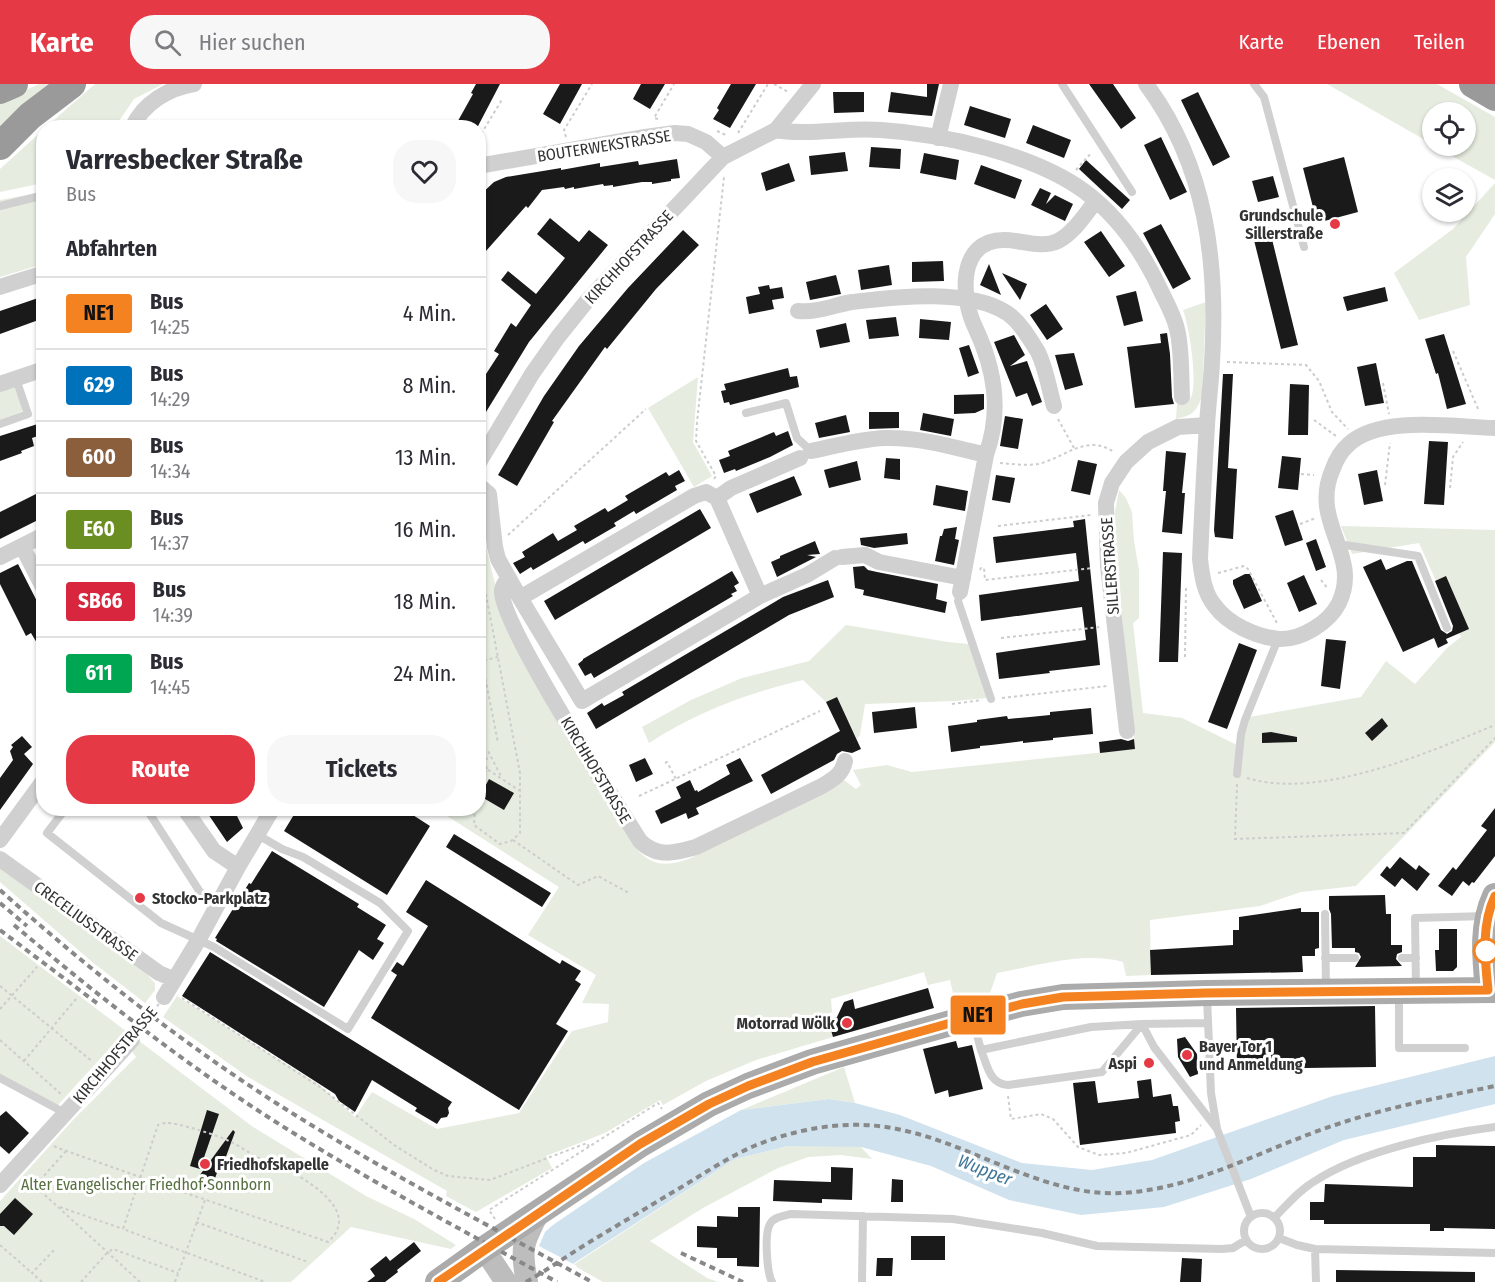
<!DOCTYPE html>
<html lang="de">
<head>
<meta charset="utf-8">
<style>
	:root { --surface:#fff; --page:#f7f7f7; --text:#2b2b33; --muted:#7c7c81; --line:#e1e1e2; --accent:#e63946 }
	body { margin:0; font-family:"Fira Sans Condensed",sans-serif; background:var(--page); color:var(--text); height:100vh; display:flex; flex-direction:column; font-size:22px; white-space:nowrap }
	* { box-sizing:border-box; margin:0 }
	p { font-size:20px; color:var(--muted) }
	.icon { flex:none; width:33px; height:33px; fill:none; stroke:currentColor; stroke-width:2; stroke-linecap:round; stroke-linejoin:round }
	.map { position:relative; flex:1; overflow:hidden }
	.panel { position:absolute; left:36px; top:36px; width:450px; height:696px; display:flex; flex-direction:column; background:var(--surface); border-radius:24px; box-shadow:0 2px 4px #0004 }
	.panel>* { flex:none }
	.badge { padding:0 12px; border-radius:4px; font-size:21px; line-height:39px }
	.tools { position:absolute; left:1422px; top:18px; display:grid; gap:12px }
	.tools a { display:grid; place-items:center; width:54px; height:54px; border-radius:50%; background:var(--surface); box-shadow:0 2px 4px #0004; font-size:30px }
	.map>.badge { position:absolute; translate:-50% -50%; box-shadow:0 0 0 3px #fff }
	h2 { padding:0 30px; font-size:22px; line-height:54px }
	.round { display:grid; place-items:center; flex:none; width:63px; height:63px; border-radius:24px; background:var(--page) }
	.headline { display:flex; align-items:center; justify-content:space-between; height:102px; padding:0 30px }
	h1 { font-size:28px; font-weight:700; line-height:45px }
	.button { display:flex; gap:12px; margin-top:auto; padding:12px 30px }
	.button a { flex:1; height:69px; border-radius:24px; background:var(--accent); color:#fff; font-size:24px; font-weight:700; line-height:69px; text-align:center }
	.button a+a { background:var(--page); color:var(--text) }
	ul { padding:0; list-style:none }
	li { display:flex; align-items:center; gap:18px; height:72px; padding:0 30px; border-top:2px solid var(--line) }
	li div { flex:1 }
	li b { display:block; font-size:22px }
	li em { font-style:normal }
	li .badge { min-width:66px; font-weight:700; text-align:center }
	header { display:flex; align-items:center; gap:36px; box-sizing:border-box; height:84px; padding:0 30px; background:var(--accent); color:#fff }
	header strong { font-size:28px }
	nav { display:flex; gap:33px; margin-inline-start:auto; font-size:21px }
	.search { width:420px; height:54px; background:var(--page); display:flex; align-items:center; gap:15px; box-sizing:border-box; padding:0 21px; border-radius:24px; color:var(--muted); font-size:22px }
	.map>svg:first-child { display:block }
	.green { fill:#e6ecdf }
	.water { fill:#cfe2ee }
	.pier { fill:#fff }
	.building { fill:#1a1a1a }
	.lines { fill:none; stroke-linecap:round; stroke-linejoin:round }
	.path { stroke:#cdcdcd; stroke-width:2; stroke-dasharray:3 3; stroke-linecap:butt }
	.lane { stroke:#d0d0d0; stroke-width:8 }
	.street { stroke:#d0d0d0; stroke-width:16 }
	.secondary { stroke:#bdbdbd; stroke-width:22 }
	.primary { stroke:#ababab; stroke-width:26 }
	.highway { stroke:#9a9a9a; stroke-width:28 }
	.rail { stroke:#888; stroke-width:4; stroke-dasharray:6 4.5; stroke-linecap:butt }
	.path-bridge { stroke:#cdcdcd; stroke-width:2; stroke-dasharray:3 3; stroke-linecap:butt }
	.line-casing { stroke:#fff; stroke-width:14 }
	.line { stroke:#f58220; stroke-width:9 }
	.poi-dot { fill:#e63946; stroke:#fff; stroke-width:2 }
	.stop-dot { fill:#fff; stroke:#f58220; stroke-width:3 }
	.labels { text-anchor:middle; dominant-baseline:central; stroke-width:6; stroke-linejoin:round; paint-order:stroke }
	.street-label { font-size:16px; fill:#333; stroke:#fff }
	.poi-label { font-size:16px; font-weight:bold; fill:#333; stroke:#fff; text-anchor:end }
	.park-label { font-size:16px; fill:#56703f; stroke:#fff }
	.water-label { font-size:18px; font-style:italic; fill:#3f7597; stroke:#fff }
</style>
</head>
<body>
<header>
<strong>Karte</strong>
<div class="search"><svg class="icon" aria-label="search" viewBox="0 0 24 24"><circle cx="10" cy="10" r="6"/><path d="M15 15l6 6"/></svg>Hier suchen</div>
<nav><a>Karte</a><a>Ebenen</a><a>Teilen</a></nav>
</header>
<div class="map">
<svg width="1495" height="1198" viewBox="0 0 1495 1198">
	<rect width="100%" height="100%" fill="#fff"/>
	<path class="green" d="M39 0H65L0 55V18Z
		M95 0H163L134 15 115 43H46Z
		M1327 0H1437L1495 33V96L1434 62H1466V28H1432V60Z
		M43 46V99L0 108V85Z
		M1495 99V130L1466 173 1470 221 1419 236 1394 189 1453 145Z
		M43 108V180L0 193V116Z
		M1206 218 1202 313C1195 329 1193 331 1176 335L1177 320C1182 319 1186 319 1190 315 1199 303 1189 241 1183 226Z
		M698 293 693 358 712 392 694 403 648 324Z
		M14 299 23 327 0 336V303Z
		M1119 406 1126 414 1132 428 1134 457 1139 486V534L1133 539 1143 629 1182 634 1237 661 1244 634 1361 613 1386 577 1415 600 1447 564 1461 553 1419 459 1352 470 1341 442 1495 446V658L1356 802 1301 808 1260 822 1150 836 1151 891 1126 892 1123 878C1083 867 1037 882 997 889L989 912 955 918 950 896 928 901 924 888 831 915 832 928 826 931 833 953 756 976 706 997 663 1021 660 1016 605 1049 546 1072 552 1084 476 1128 446 1112 447 1107 248 993 163 933 177 912 318 1000 355 1033 372 1008 437 1045 519 1029 572 947 608 938 609 920 582 919 596 891 528 851 559 803 436 725 478 724 479 450 485 458 501 525 636 764C652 784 670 782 691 774L844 696 856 705 861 701 853 686 887 681 912 688 1135 665 1116 472 1115 428Z
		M846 541 948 558 969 560 987 614 955 617 865 620 860 651 857 655 837 613 826 618 803 596C748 609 697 628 649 659L642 643 691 616 742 594 809 577Z
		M0 784 146 889 155 899V906L145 919 91 877 0 798Z
		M0 852 253 1043 366 1112 414 1135 456 1161 451 1165 351 1143 291 1198H0V1117L73 1036 136 973 121 952 58 1021 0 990Z
		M844 983 855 1019 829 1015 741 1026Z
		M820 1061 861 1063 872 1075 841 1071 808 1073 778 1084 703 1124 650 1157 707 1194 718 1198H603L573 1181 735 1075 788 1062Z"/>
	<path class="water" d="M1495 972V1020L1344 1056 1251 1095 1164 1123 1081 1131 1009 1116 931 1082 861 1063 788 1062 735 1075 545 1198H469L644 1079 741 1026 829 1015 855 1019 900 1031 1022 1079 1092 1086 1152 1076 1333 1012Z"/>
	<path class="pier" d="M554 1137 555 1139 545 1148 539 1162 577 1182 551 1198H466L476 1188Z"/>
	<path class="building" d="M476 0H500L477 44H454L473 10 471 9Z
		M560 0H582L560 40 543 30Z
		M641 0H665L650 25 633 15Z
		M731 0H756L730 44 713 35 719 26 717 24Z
		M927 0H939L932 32 888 28 891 8 927 13Z
		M1089 0H1113L1136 34 1121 45Z
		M833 8H864V28L834 29Z
		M1198 8 1230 73 1213 82 1181 16Z
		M970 22 1011 35 1005 54 964 41Z
		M1033 41 1071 56 1064 74 1026 59Z
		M1161 53 1187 108 1170 116 1144 61Z
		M871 63 901 65 900 85 869 83Z
		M845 68 848 87 811 91 809 72Z
		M924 69 959 76 956 96 920 89Z
		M1344 73 1358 128 1317 139 1303 84Z
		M677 75 680 94 671 95V97L652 100V98H642L613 103V101L604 102 603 100 574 105V103L565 105 564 103 542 106 528 124 526 122 478 176V113L494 98 506 93 561 84V86L600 79V83L638 77 639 81Z
		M1086 76 1130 116 1122 125 1079 85Z
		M789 79 795 97 766 107 761 89Z
		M981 81 1022 96 1015 115 974 100Z
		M1273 92 1279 113 1258 118 1252 97Z
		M1040 104 1051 109 1046 120 1055 111 1073 120 1065 137 1031 121Z
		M550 134 579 158 589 146 608 161 529 258 478 341V286L486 290 499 270 494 267 511 239 516 243 531 221 501 196 508 187 536 210 565 174 537 150Z
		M1161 140 1191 195 1173 205 1143 149Z
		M1269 143 1298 261 1281 265 1252 148Z
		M683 146 699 161 656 205 607 265 605 263 552 337 554 338 517 402 498 391 544 312 579 262 628 204Z
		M1101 147 1125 182 1109 193 1084 158Z
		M943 177 944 197 912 198V178Z
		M989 180 1001 211 980 201Z
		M889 181 892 201 861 206 858 186Z
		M1002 189 1027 200 1020 216Z
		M836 191 841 210 810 216 806 198Z
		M769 201 770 205 782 203 784 214 772 216 774 225 749 230 746 213 760 210 758 203Z
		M1385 203 1388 217 1347 227 1343 213Z
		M1136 207 1143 237 1124 242 1116 212Z
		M44 212V234L0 250V227Z
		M1046 220 1063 245 1047 256 1030 231Z
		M896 233 899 252 869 255 866 236Z
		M920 235 951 238 949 256 919 254Z
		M846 239 850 258 820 264 816 246Z
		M1167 249 1170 270 1172 313 1174 320 1135 324 1127 263 1161 259 1160 250Z
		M1444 250 1466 320 1447 325 1438 289 1436 290 1425 255Z
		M1014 251 1025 271 1010 282 1027 277 1042 318 1032 322 1027 309 1016 313 994 258Z
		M969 261 979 289 968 293 959 264Z
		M1074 269 1083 301 1065 306 1055 271Z
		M1376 279 1384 319 1365 322 1357 283Z
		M788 284 790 293 797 292 799 303 730 321 729 318 724 319 721 307 726 306 724 300Z
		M1223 290H1233L1228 384 1237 385 1233 455 1215 453 1214 446Z
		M1290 300 1309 301 1308 351H1288Z
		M984 310V325L975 329 954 330V311Z
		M869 328H899V344L869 345Z
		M923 329 954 335 951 352 920 346Z
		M846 331 850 348 819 354 815 339Z
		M1005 332 1023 335 1018 365 1000 362Z
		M44 338V350L32 354 34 362 21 367 22 369 0 377V352Z
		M788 347 793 361 770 373 736 387 735 385 724 389 719 376 730 372 728 367 774 348 776 352Z
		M1429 357 1448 358 1444 421 1424 420Z
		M1166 367 1186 369 1182 409H1185L1182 450 1162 448 1166 407H1163Z
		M1282 372 1301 374 1298 406 1278 404Z
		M886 374 900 375V396L884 394Z
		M1078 376 1097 380 1090 411 1071 407Z
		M857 377 861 396 829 404 824 386Z
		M679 386 685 397 675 402 677 406 636 430 634 427 614 439 616 442 585 460 583 457 533 486 531 483 520 490 513 479 525 473 522 468 553 449 558 457 577 446 574 442 605 424 608 428 628 416 625 412 666 388 669 392Z
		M1377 386 1383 417 1364 421 1358 390Z
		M996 391 1015 394 1010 419 992 416Z
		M794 392 802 411 757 429 749 410Z
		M936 401 968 407 965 427 933 421Z
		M44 406V433L0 455V428Z
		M700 425 711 444 555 536 544 517Z
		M1293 426 1303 456 1285 462 1275 432Z
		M1085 435 1100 581 1049 587 1050 589 999 595 996 569 1086 556 1082 523 981 537 979 511 1079 497 1076 469 996 479 993 453 1074 443 1073 437Z
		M957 443 955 455 959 456 954 481 935 477 940 452H942L944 445Z
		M907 449 908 460 874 464 861 461 860 454Z
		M1316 455 1326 483 1316 487 1306 459Z
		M815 457 820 470 807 471 816 473 777 493 771 478 780 474V472Z
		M1163 468 1182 469 1178 578H1159Z
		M1381 475 1386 486 1407 477H1412L1441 546 1447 550 1452 547 1453 542 1435 497 1446 492 1469 545 1446 555 1448 559 1438 564 1434 554 1403 568 1363 483Z
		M18 480 44 531V571L31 549 26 552 0 500V489Z
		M864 482 868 486 877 488 938 500 936 515 947 518 945 529 863 511 864 506 855 504 853 483Z
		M732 487 739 499 734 502 737 507 731 510 733 512 594 594 591 589 585 592 578 580 583 576V575Z
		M1245 490H1250L1262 517 1244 525 1233 500V496Z
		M1304 491 1317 520 1299 528 1287 499Z
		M828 496 834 513 789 531 596 645 587 629 602 619 604 622 624 611 622 608 783 513Z
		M1326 555 1346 557 1340 605 1321 602Z
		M1239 559 1257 566 1227 645 1208 638Z
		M837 613 861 665 852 669 842 667 837 670 834 676 771 710 761 691 840 647 826 618Z
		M915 623 917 644 874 649 872 628Z
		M1091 624 1093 650 1053 654V656L1023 659V657L991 661 980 662V664L951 668 948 642 977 638V636L1007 632 1008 635 1030 633 1050 631V628Z
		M1382 634 1388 642 1372 657 1365 649Z
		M1271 648 1297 653V658L1262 659V649Z
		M22 652 32 663 24 670 33 680 0 726V694L13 676 10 667 13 663 11 661Z
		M1121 655 1128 657 1134 655 1135 665 1100 669 1099 658Z
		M645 674 653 690 636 698 629 681Z
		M740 674 753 697 696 724 699 730 688 735 686 729 661 740 655 727 681 714 676 703 690 696 695 707 697 706 698 708 730 690 726 681Z
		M489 695 514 709 504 726 480 712Z
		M204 724H233L243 744 227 758Z
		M298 724H402L430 742 387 811 284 747Z
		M1495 724V772L1474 799 1472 798 1469 802 1463 797 1452 812 1438 802 1453 783 1456 786 1487 746 1481 742Z
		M454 750 551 809 542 823 446 763Z
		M272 767 359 820 357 823 386 841 377 855 384 859 373 876 359 866 324 923 216 857 217 855 215 854 249 799 251 800Z
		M1400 773 1416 786 1419 781 1430 790 1417 807 1402 794 1395 803 1380 791 1387 782 1390 785Z
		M426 796 560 880 562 876 581 887 575 896 581 900 556 940 568 947 519 1026 371 934 397 891 391 887 397 878 403 882 428 842 406 828Z
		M1385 811 1386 830H1391V861H1402V868L1397 870 1396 875 1402 882 1355 883 1361 873 1359 869 1355 868V864H1332L1331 830 1329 825V812Z
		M1301 824V828H1319V864L1315 865V872H1302L1303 888 1151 891 1150 866 1233 861V846H1239V833Z
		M1439 845H1457V883L1453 887H1436L1435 866H1439Z
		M210 868 452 1018 448 1024 449 1029 447 1033 441 1034 437 1040 415 1027 417 1024 372 996 355 1028 339 1017 335 1010 182 912Z
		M928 904 934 924 833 953 828 936 837 933 844 918 853 915 855 925Z
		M1375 922 1376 983 1237 985 1236 924Z
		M1185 953 1197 970 1198 990 1190 993 1178 973 1177 955Z
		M956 957 958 964 972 961 983 1005 949 1013 948 1006 935 1010 923 965Z
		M1151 995 1153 1013 1171 1010 1173 1022H1178L1180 1037 1175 1038 1176 1049 1080 1061 1073 999 1095 997 1098 1019 1139 1014 1137 997Z
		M207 1026 219 1030 200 1085 190 1082Z
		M6 1027 29 1049 9 1070 0 1062V1032Z
		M233 1046 235 1048 224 1078 221 1077 211 1106 194 1099Z
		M1436 1061 1495 1062V1145L1444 1144V1147H1430V1140H1324V1136H1310V1118H1324L1325 1100 1413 1103V1073H1436Z
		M831 1083 853 1084 852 1116 822 1115V1119L773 1117 774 1096 831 1098Z
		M892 1095 903 1096V1118H891Z
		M15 1114 33 1130 14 1151 4 1142H0V1130Z
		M738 1123H760L759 1183 737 1182V1174H717V1164L697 1163V1142L717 1143V1132L738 1133Z
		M911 1152H945V1176H911Z
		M414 1158 421 1167 397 1186 398 1188 385 1198H367L375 1192 370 1185 386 1172 390 1177Z
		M877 1174H893L892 1192H876Z
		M1182 1174 1202 1175 1201 1198H1180Z
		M1336 1186 1475 1188V1198H1336Z"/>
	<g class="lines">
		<path class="path" d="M774 0 788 8
			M658 35 654 34 674 0
			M717 47 728 52
			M738 49 768 0
			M566 53 564 46 592 0
			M478 55 503 14
			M1076 86 1092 68
			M1453 267 1479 327
			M1227 278 1306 281 1319 297 1332 328 1348 345
			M1383 299 1389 330
			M1058 335 1074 364
			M1314 336 1336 352
			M1000 379C1012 380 1025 382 1038 380 1065 374 1086 349 1114 368
			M1301 390 1314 391
			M714 395 716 392 696 357 697 338 724 93
			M1385 401 1390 359
			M1450 404 1453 373 1463 358
			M1300 440 1316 434
			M998 442 1091 431
			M508 451 646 325
			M980 486 981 484H984L985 496 1093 484
			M1218 489 1244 482 1248 485 1278 541
			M1321 496 1328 505
			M1001 554 1100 543
			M1185 573 1186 504 1188 502
			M482 577 498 659
			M478 578 498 573
			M1002 614 1107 602
			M952 620 982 616
			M478 661 488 667 501 692
			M665 679 667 678 676 695
			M487 685 483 676 491 673
			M1247 694C1320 716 1427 669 1495 641
			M478 699 487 685 520 707
			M1237 700 1235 755 1404 749 1495 654
			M639 712 820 627
			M475 724 474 741 500 760 511 757 520 749V689L478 469
			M513 756 578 801 598 792 629 809
			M0 902 93 978
			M182 914 320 1003 394 1061 434 1086 448 1092 490 1096 587 1059 589 1063
			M0 925 37 883
			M0 956 61 1010
			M24 977 76 915
			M1008 1012 1011 1035 1041 1030 1053 1035 1078 1063 1099 1071 1126 1069 1191 1051 1201 1041
			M54 1062 58 1064C148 1096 238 1127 328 1158 361 1128 311 1099 287 1085 279 1081 269 1079 261 1075 250 1070 240 1062 229 1057 220 1052 176 1038 166 1039 164 1039 160 1040 158 1041L123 1145 265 1198
			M66 1067 35 1102 140 1198
			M60 1123 123 1145
			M495 1135 489 1126 658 1019 662 1025
			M196 1138 308 1178
			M0 1161 32 1189
			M42 1198 32 1189 56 1164
			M81 1198 107 1169 113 1165 178 1189
			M175 1198 205 1116"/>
		<path class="lane" d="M1062 0 1132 108
			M1254 0 1264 13 1304 163
			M0 122 44 111
			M746 329 786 319 797 354 811 367
			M0 340 28 330 16 295
			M1338 460 1418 472 1447 544
			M960 508 958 517 991 615
			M1237 690 1241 650 1245 636 1278 555
			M66 724 47 749 161 839 214 863 348 945 408 847 380 819 303 773 282 765 258 751
			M146 724 200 808 219 819
			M1325 830 1326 905
			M1325 874H1355
			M1402 874H1416
			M1416 905 1415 834 1486 832
			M1399 909V964H1465
			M1207 913 1211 1009 1217 1045 1251 1133
			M973 936 981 966 1091 943 1142 940 1154 963 1217 1045
			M981 966C987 980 989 1000 1008 1001L1102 988 1142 940 1207 939
			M0 994 65 1029
			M1244 1147a18 18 0 1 1 36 0a18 18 0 1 1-36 0Z
			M1274 1134C1287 1121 1299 1106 1315 1097 1361 1067 1440 1050 1495 1043
			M1279 1154 1297 1161 1315 1165 1495 1169
			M1315 1165 1316 1198
			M772 1198C767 1189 764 1150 770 1140 774 1133 783 1132 791 1130L953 1135 1042 1149 1097 1162 1222 1165 1233 1164 1246 1156
			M862 1198 863 1132"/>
		<path class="street" d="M1146 0C1207 82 1218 179 1212 279 1211 300 1208 321 1207 342 1204 387 1202 431 1200 475 1202 492 1204 509 1215 522 1228 540 1256 553 1279 555 1301 556 1329 539 1339 519 1362 471 1310 439 1332 387 1335 378 1341 367 1349 360 1380 331 1454 343 1495 344
			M132 44C143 19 169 4 194 0
			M776 46C811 52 846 43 881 46 943 50 1033 70 1084 107 1118 132 1141 165 1159 203 1165 216 1174 231 1177 245 1182 264 1181 293 1182 313
			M938 54 951 0
			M478 82 645 53 675 49 688 50 706 58 723 73
			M0 203 44 189
			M798 227C817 229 834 221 852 218 896 213 968 204 1007 229 1020 238 1030 255 1038 268 1046 284 1049 305 1054 322
			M0 300 44 285
			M811 367C835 362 860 355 885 354 919 353 953 363 986 371
			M478 380 532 290 558 253 586 218 723 73 776 46 813 0
			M478 401 489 410 495 463 498 475 520 514 694 412 706 408 717 414 760 512 582 617 520 514
			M717 414 731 404 800 374
			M22 462 44 505
			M0 473 44 451
			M842 473 865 471 879 478 963 494
			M509 494C506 497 503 501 502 506 498 537 617 719 640 757 657 774 675 769 696 763L822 702C833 695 842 691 845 677
			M960 508 986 371C1002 327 995 285 975 243 961 214 957 156 1004 156 1022 156 1041 165 1058 157 1074 149 1085 130 1096 117
			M760 512 807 491 835 474
			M1127 647 1108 482 1106 419 1112 399 1126 378 1148 358 1178 343 1207 341
			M184 724 214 767 238 783
			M0 756 44 696
			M0 775 159 889 173 895
			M164 913 199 855 238 783 273 724
			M0 1101 132 956"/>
		<path class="secondary" d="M484 1165 506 1198
			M527 1198C520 1164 523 1158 539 1128"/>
		<path class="primary" d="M1488 906C1485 874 1481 842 1495 812
			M438 1198 484 1165 641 1060 709 1020 748 1002 812 978 972 933 1021 920 1063 913 1207 909 1495 906"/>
		<path class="highway" d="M1473 0 1495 13
			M0 6 14 0
			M0 62 30 32 72 0"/>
		<path class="rail" d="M0 806C87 884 178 956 276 1019 378 1084 486 1140 592 1198
			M0 819 27 842
			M14 841C103 916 196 989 295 1050 381 1103 469 1150 557 1198
			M0 846 98 920
			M681 1169 743 1198
			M526 1198C547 1186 567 1172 588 1159 616 1142 645 1125 673 1108 699 1093 726 1074 754 1062 798 1044 850 1035 897 1045 971 1059 1043 1113 1121 1109 1198 1105 1266 1063 1338 1040 1389 1023 1442 1013 1495 1002"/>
		<path class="path-bridge" d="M132 956 164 913"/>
	</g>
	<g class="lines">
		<defs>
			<path id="line" d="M438 1198 640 1060 709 1020 748 1002 812 978 972 933 1022 920 1063 913 1206 909 1488 906C1485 874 1481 842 1495 812"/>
		</defs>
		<use href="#line" class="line-casing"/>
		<use href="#line" class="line"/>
	</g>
	<g class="poi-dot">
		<circle cx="1335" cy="140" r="6"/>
		<circle cx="140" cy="814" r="6"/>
		<circle cx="847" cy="939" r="6"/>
		<circle cx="1187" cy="971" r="6"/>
		<circle cx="1149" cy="979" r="6"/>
		<circle cx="205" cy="1080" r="6"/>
	</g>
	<circle class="stop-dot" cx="1486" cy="867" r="12"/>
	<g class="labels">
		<g class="street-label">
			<text transform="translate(604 62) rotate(-9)">BOUTERWEKSTRASSE</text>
			<text transform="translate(629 173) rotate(-47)">KIRCHHOFSTRASSE</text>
			<text transform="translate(1110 482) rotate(-94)">SILLERSTRASSE</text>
			<text transform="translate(596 686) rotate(59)">KIRCHHOFSTRASSE</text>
			<text transform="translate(86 837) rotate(36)">CRECELIUSSTRASSE</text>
			<text transform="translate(115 971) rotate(-50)">KIRCHHOFSTRASSE</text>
		</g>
		<g class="poi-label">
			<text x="1323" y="131">Grundschule<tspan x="1323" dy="18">Sillerstraße</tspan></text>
			<text x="152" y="814" text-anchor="start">Stocko-Parkplatz</text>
			<text x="835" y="939">Motorrad Wölk</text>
			<text x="1199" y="962" text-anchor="start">Bayer Tor 1<tspan x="1199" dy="18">und Anmeldung</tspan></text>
			<text x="1137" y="979">Aspi</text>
			<text x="217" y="1080" text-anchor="start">Friedhofskapelle</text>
		</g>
		<g class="park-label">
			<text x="146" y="1100">Alter Evangelischer Friedhof Sonnborn</text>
		</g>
		<g class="water-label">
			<text transform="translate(985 1086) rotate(21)">Wupper</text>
		</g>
	</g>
</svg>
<div class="tools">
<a><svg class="icon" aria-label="locate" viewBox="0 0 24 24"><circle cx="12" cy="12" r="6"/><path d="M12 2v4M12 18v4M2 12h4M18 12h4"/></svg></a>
<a><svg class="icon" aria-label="layers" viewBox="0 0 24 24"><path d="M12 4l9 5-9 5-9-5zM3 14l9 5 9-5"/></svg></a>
</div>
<b class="badge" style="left:978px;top:931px;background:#f58220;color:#111">NE1</b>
<section class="panel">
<div class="headline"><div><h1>Varresbecker Straße</h1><p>Bus</p></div><a class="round"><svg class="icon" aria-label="heart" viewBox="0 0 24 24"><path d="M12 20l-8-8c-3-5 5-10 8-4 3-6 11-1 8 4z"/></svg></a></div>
<h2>Abfahrten</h2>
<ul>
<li><span class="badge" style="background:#f58220;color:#111">NE1</span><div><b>Bus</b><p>14:25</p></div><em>4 Min.</em></li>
<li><span class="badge" style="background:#0072bc;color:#fff">629</span><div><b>Bus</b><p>14:29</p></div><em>8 Min.</em></li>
<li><span class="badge" style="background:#8b5e3c;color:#fff">600</span><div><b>Bus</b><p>14:34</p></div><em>13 Min.</em></li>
<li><span class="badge" style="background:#6b8e23;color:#fff">E60</span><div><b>Bus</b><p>14:37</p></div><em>16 Min.</em></li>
<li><span class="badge" style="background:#d7263d;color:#fff">SB66</span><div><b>Bus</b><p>14:39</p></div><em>18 Min.</em></li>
<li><span class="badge" style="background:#00a651;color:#fff">611</span><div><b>Bus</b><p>14:45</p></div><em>24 Min.</em></li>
</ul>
<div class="button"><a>Route</a><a>Tickets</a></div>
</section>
</div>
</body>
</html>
